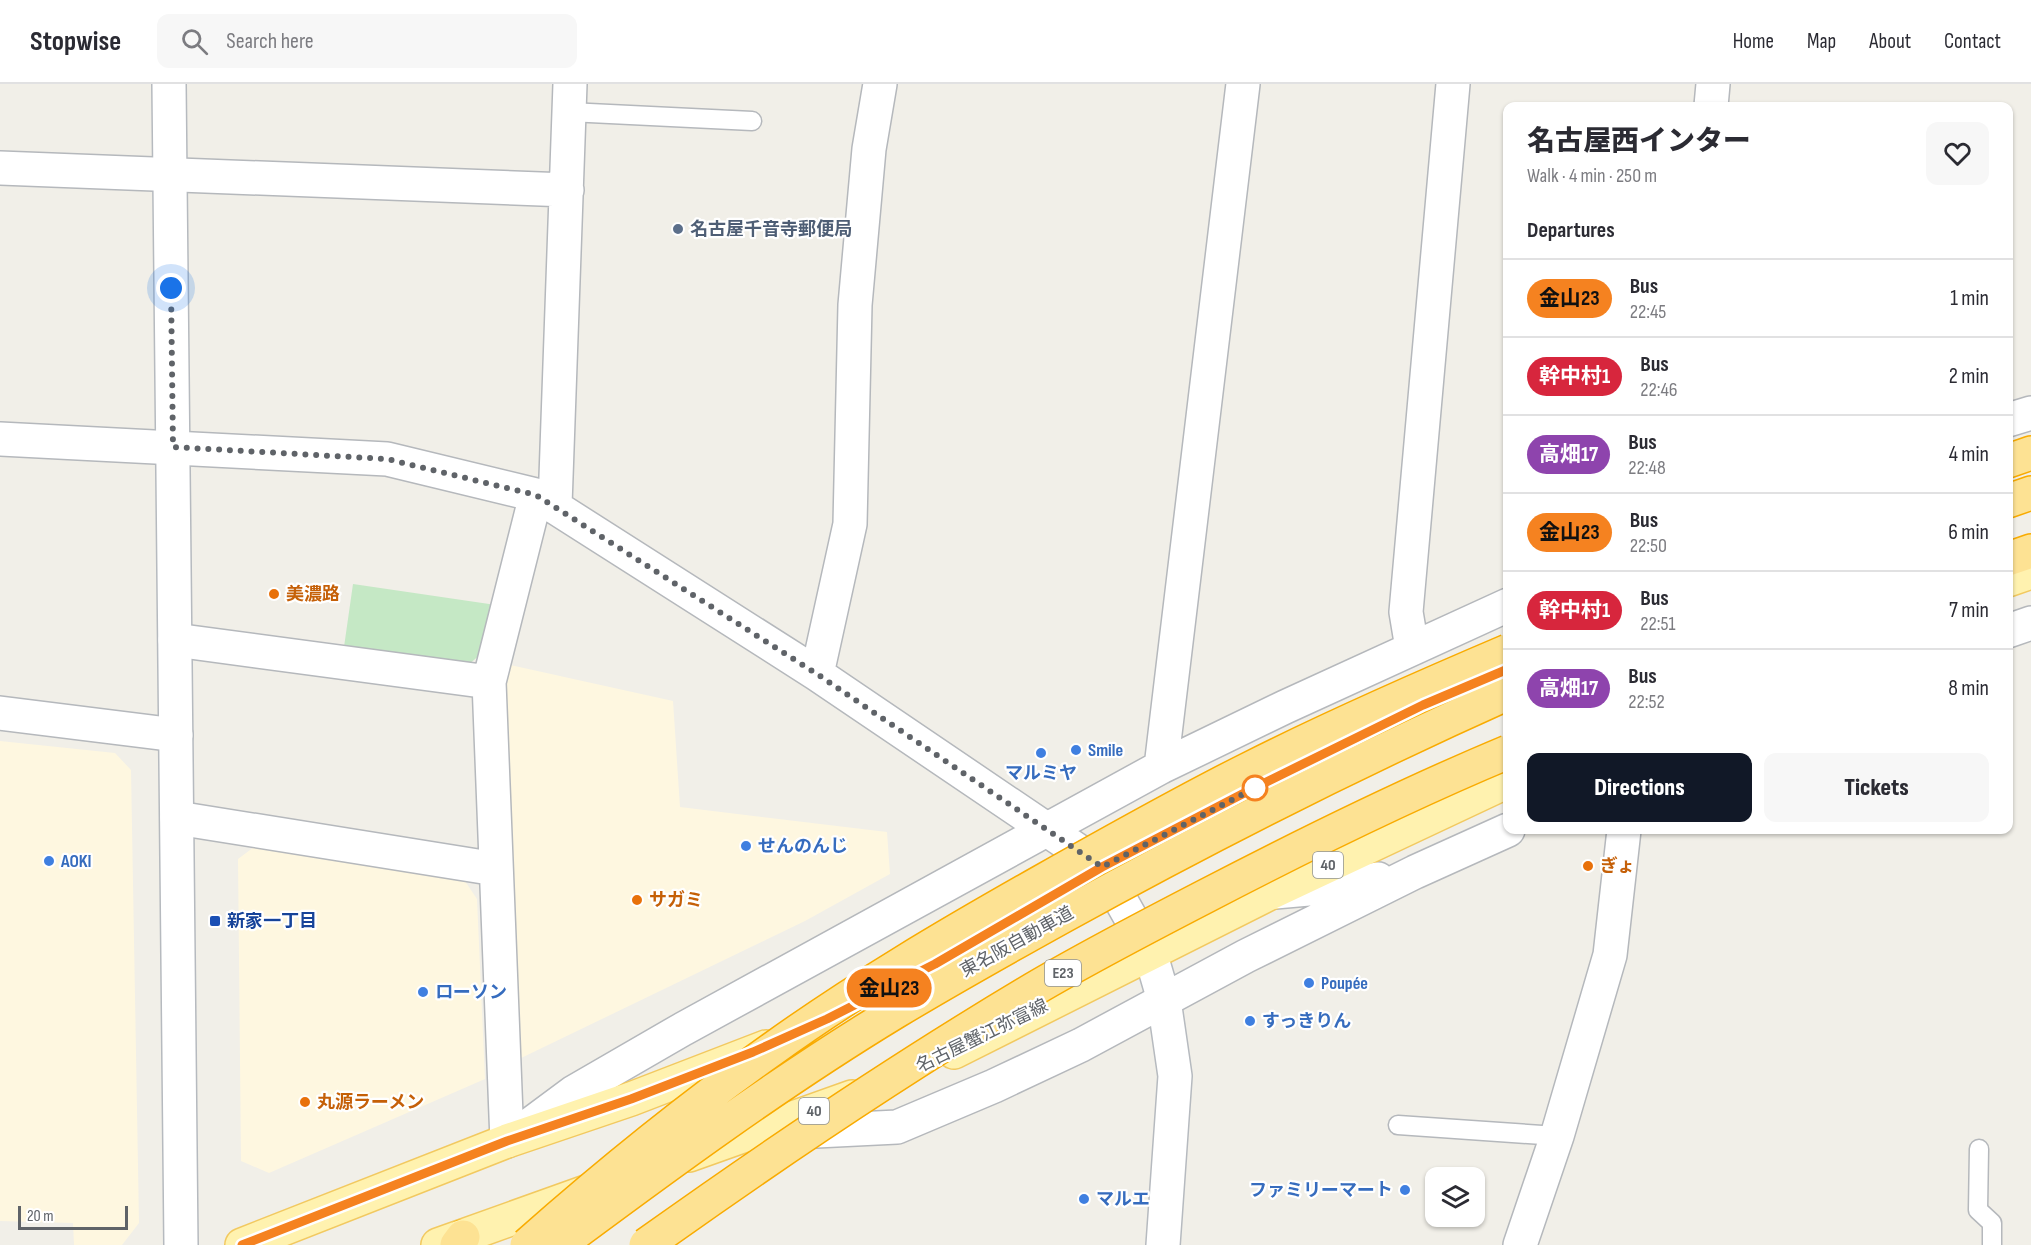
<!DOCTYPE html>
<html lang="en">
<head>
<meta charset="utf-8">
<style>
	:root { --surface:#fff; --page:#f7f7f7; --text:#2b2b33; --muted:#7c7c81; --line:#e1e1e2; --accent:#111827 }
	body { margin:0; font-family:"Sofia Sans Condensed","Noto Sans JP",sans-serif; background:var(--page); color:var(--text); height:100vh; display:flex; flex-direction:column; font-size:22px; white-space:nowrap }
	* { box-sizing:border-box; margin:0 }
	p { font-size:20px; color:var(--muted) }
	.icon { flex:none; width:33px; height:33px; fill:none; stroke:currentColor; stroke-width:2; stroke-linecap:round; stroke-linejoin:round }
	.map { position:relative; flex:1; overflow:hidden }
	.sheet { position:absolute; left:1503px; top:18px; width:510px; height:732px; display:flex; flex-direction:column; background:var(--surface); border-radius:12px; box-shadow:0 2px 4px #0004 }
	.sheet>* { flex:none }
	.badge { padding:0 12px; border-radius:20px; font-size:21px; line-height:39px }
	.fabs { position:absolute; left:1425px; top:1083px; display:grid; gap:12px }
	.fabs a { display:grid; place-items:center; width:60px; height:60px; border-radius:12px; background:var(--surface); box-shadow:0 2px 4px #0004; font-size:30px }
	.scale { position:absolute; left:18px; bottom:15px; width:110px; box-sizing:border-box; padding-left:6px; border:3px solid #5f6368; border-top:0; font-size:16px; line-height:21px; white-space:nowrap; color:#5f6368; -webkit-text-stroke:4px #fff; paint-order:stroke }
	.you { position:absolute; width:30px; height:30px; margin:-15px; border:4px solid #fff; border-radius:50%; background:#1a73e8; box-shadow:0 0 0 9px #1a73e833 }
	.map>.badge { position:absolute; translate:-50% -50%; box-shadow:0 0 0 3px #fff }
	h2 { padding:0 24px; font-size:22px; line-height:54px }
	.round { display:grid; place-items:center; flex:none; width:63px; height:63px; border-radius:12px; background:var(--page) }
	.summary { display:flex; align-items:center; justify-content:space-between; height:102px; padding:0 24px }
	h1 { font-size:28px; font-weight:800; line-height:45px }
	.primary-button { display:flex; gap:12px; margin-top:auto; padding:12px 24px }
	.primary-button a { flex:1; height:69px; border-radius:12px; background:var(--accent); color:#fff; font-size:24px; font-weight:800; line-height:69px; text-align:center }
	.primary-button a+a { background:var(--page); color:var(--text) }
	ul { padding:0; list-style:none }
	li { display:flex; align-items:center; gap:18px; height:78px; padding:0 24px; border-top:2px solid var(--line) }
	li div { flex:1 }
	li b { display:block; font-size:22px }
	li em { font-style:normal }
	li .badge { min-width:66px; font-weight:700; text-align:center }
	header { display:flex; align-items:center; gap:36px; box-sizing:border-box; height:84px; padding:0 30px; background:var(--surface); border-bottom:2px solid var(--line) }
	header strong { font-size:28px }
	nav { display:flex; gap:33px; margin-inline-start:auto; font-size:21px }
	.search { width:420px; height:54px; background:var(--page); display:flex; align-items:center; gap:15px; box-sizing:border-box; padding:0 21px; border-radius:12px; color:var(--muted); font-size:22px }
	.map>svg:first-child { display:block }
	.commercial { fill:#fef7e0 }
	.green { fill:#c5e8c5 }
	.lines { fill:none; stroke-linecap:round; stroke-linejoin:round }
	.lane-casing { stroke:#b5b8bc; stroke-width:21 }
	.street-casing { stroke:#b5b8bc; stroke-width:36 }
	.secondary-casing { stroke:#b6babf; stroke-width:36 }
	.primary-casing { stroke:#f2c960; stroke-width:36 }
	.highway-casing { stroke:#f9ab00; stroke-width:36 }
	.lane { stroke:#fff; stroke-width:18 }
	.street { stroke:#fff; stroke-width:33 }
	.secondary { stroke:#fff; stroke-width:33 }
	.primary { stroke:#fff2af; stroke-width:33 }
	.highway { stroke:#fde293; stroke-width:33 }
	.highway-bridge-casing { stroke:#f9ab00; stroke-width:36; stroke-linecap:butt }
	.highway-bridge { stroke:#fde293; stroke-width:33 }
	.line-casing { stroke:#fff; stroke-width:14 }
	.line { stroke:#f58220; stroke-width:9 }
	.walk { stroke:#5f6368; stroke-width:6; stroke-dasharray:0 10.8 }
	.service-dot { fill:#5c6f8a; stroke:#fff; stroke-width:2 }
	.food-dot { fill:#e8710a; stroke:#fff; stroke-width:2 }
	.shop-dot { fill:#3f7fe0; stroke:#fff; stroke-width:2 }
	.stop-dot { fill:#fff; stroke:#f58220; stroke-width:3 }
	.transit-dot { fill:#1a4fb4; stroke:#fff; stroke-width:2 }
	.labels { text-anchor:middle; dominant-baseline:central; stroke-width:4.5; stroke-linejoin:round; paint-order:stroke }
	.shield { fill:#fff; stroke:#8f9295; stroke-width:1.5 }
	.shield-label { font-size:16px; font-weight:bold; fill:#5f6368 }
	.service-label { font-size:18px; font-weight:bold; fill:#4e5e75; stroke:#fff; text-anchor:start }
	.food-label { font-size:18px; font-weight:bold; fill:#c56008; stroke:#fff; text-anchor:start }
	.shop-label { font-size:18px; font-weight:bold; fill:#366cbe; stroke:#fff; text-anchor:start }
	.transit-label { font-size:18px; font-weight:bold; fill:#164399; stroke:#fff; text-anchor:start }
	.street-label { font-size:18px; fill:#5f6368; stroke:#fff }
</style>
</head>
<body>
<header>
<strong>Stopwise</strong>
<div class="search"><svg class="icon" aria-label="search" viewBox="0 0 24 24"><circle cx="10" cy="10" r="6"/><path d="M15 15l6 6"/></svg>Search here</div>
<nav><a>Home</a><a>Map</a><a>About</a><a>Contact</a></nav>
</header>
<div class="map">
<svg width="2031" height="1161" viewBox="0 0 2031 1161">
	<rect width="100%" height="100%" fill="#f1efe8"/>
	<path class="commercial" d="M506 580 673 617 680 723 887 748 890 790 805 837 517 976Z
		M0 657 115 669 131 686 139 1139 122 1161H74L73 1139 0 1137Z
		M254 763 465 797 477 815 485 995 269 1089 241 1077 238 775Z"/>
	<path class="green" d="M353 500 496 521 481 570 468 581 344 563Z"/>
	<g class="lines">
		<defs>
			<path id="lane" d="M569 28 752 37
				M1398 1041 1557 1052
				M1979 1065 1978 1126 1992 1139V1161"/>
			<path id="street" d="M1711 22 1713 0
				M0 84 567 106
				M2008 336 2031 329
				M0 355 387 375 536 411 817 590 1102 783 1150 868
				M555 421 570 0
				M2008 547 2031 539
				M175 556 489 598
				M1412 564 1406 528 1453 0
				M817 590 850 440 855 221 869 65 880 0
				M0 629 176 651
				M1161 683 1243 0
				M177 734 496 785
				M1275 808 1342 802 1378 795
				M796 1048 897 1043 994 1002 1081 961 1246 872 1415 788 1508 746
				M516 1051 574 1008 683 945 1161 683 1285 623 1508 521
				M507 1057 489 598 536 411
				M1520 1161 1557 1052 1610 871 1624 746"/>
			<path id="secondary" d="M169 0 181 1161
				M1150 868 1164 916 1175 992 1163 1161"/>
			<path id="primary" d="M2008 496 2031 488
				M878 910 935 880 1102 783 1250 706 1442 613
				M954 968 1272 808 1508 697
				M689 1071 852 1013
				M242 1161 507 1057 631 1015 766 963
				M438 1161 589 1107"/>
			<path id="highway" d="M2008 377 2031 369
				M2008 417 2031 409
				M2008 475 2031 467
				M457 1161 463 1153"/>
		</defs>
		<use href="#lane" class="lane-casing"/>
		<use href="#street" class="street-casing"/>
		<use href="#secondary" class="secondary-casing"/>
		<use href="#primary" class="primary-casing"/>
		<use href="#highway" class="highway-casing"/>
		<use href="#lane" class="lane"/>
		<use href="#street" class="street"/>
		<use href="#secondary" class="secondary"/>
		<use href="#primary" class="primary"/>
		<use href="#highway" class="highway"/>
		<defs>
			<path id="highway-bridge" d="M527 1161C605 1092 686 1026 771 966 857 904 949 850 1041 798 1110 759 1179 720 1249 685 1334 642 1421 604 1508 567
				M559 1161C668 1080 778 999 895 928 950 895 1007 863 1063 832 1208 752 1356 677 1508 609
				M646 1161C772 1071 901 984 1034 905 1090 872 1148 842 1206 812 1304 761 1405 711 1508 668"/>
		</defs>
		<use href="#highway-bridge" class="highway-bridge-casing"/>
		<use href="#highway-bridge" class="highway-bridge"/>
	</g>
	<g class="lines">
		<defs>
			<path id="line" d="M242 1161 507 1057 631 1015 753 968 827 935 935 880 1102 783 1250 706 1423 621 1508 585"/>
		</defs>
		<use href="#line" class="line-casing"/>
		<use href="#line" class="line"/>
		<path class="walk" d="M171 204 173 363 387 375 536 411 817 590 1102 783 1255 704"/>
	</g>
	<circle class="service-dot" cx="678" cy="145" r="6"/>
	<g class="food-dot">
		<circle cx="274" cy="510" r="6"/>
		<circle cx="1588" cy="782" r="6"/>
		<circle cx="637" cy="816" r="6"/>
		<circle cx="305" cy="1018" r="6"/>
	</g>
	<g class="shop-dot">
		<circle cx="1076" cy="666" r="6"/>
		<circle cx="1041" cy="669" r="6"/>
		<circle cx="746" cy="762" r="6"/>
		<circle cx="49" cy="777" r="6"/>
		<circle cx="1309" cy="899" r="6"/>
		<circle cx="423" cy="908" r="6"/>
		<circle cx="1250" cy="937" r="6"/>
		<circle cx="1405" cy="1106" r="6"/>
		<circle cx="1084" cy="1115" r="6"/>
	</g>
	<circle class="stop-dot" cx="1255" cy="704" r="12"/>
	<rect class="transit-dot" x="209" y="831" width="12" height="12" rx="3"/>
	<g class="labels">
		<g class="shield">
			<rect x="1313" y="768" width="30" height="26" rx="4.5"/>
			<rect x="1045" y="876" width="36" height="26" rx="4.5"/>
			<rect x="799" y="1014" width="30" height="26" rx="4.5"/>
		</g>
		<g class="shield-label">
			<text x="1328" y="781">40</text>
			<text x="1063" y="889">E23</text>
			<text x="814" y="1027">40</text>
		</g>
		<g class="service-label">
			<text x="690" y="145">名古屋千音寺郵便局</text>
		</g>
		<g class="food-label">
			<text x="286" y="510">美濃路</text>
			<text x="1600" y="782">ぎょ</text>
			<text x="649" y="816">サガミ</text>
			<text x="317" y="1018">丸源ラーメン</text>
		</g>
		<g class="shop-label">
			<text x="1088" y="666">Smile</text>
			<text x="1041" y="689" text-anchor="middle">マルミヤ</text>
			<text x="758" y="762">せんのんじ</text>
			<text x="61" y="777">AOKI</text>
			<text x="1321" y="899">Poupée</text>
			<text x="435" y="908">ローソン</text>
			<text x="1262" y="937">すっきりん</text>
			<text x="1393" y="1106" text-anchor="end">ファミリーマート</text>
			<text x="1096" y="1115">マルエ</text>
		</g>
		<g class="transit-label">
			<text x="227" y="837">新家一丁目</text>
		</g>
		<g class="street-label">
			<text transform="translate(1017 858) rotate(-29)">東名阪自動車道</text>
			<text transform="translate(982 952) rotate(-26)">名古屋蟹江弥富線</text>
		</g>
	</g>
</svg>
<div class="fabs">
<a><svg class="icon" aria-label="layers" viewBox="0 0 24 24"><path d="M12 4l9 5-9 5-9-5zM3 14l9 5 9-5"/></svg></a>
</div>
<div class="scale">20 m</div>
<div class="you" style="left:171px;top:204px"></div>
<b class="badge" style="left:889px;top:904px;background:#f58220;color:#111">金山23</b>
<section class="sheet">
<div class="summary"><div><h1>名古屋西インター</h1><p>Walk · 4 min · 250 m</p></div><a class="round"><svg class="icon" aria-label="heart" viewBox="0 0 24 24"><path d="M12 20l-8-8c-3-5 5-10 8-4 3-6 11-1 8 4z"/></svg></a></div>
<h2>Departures</h2>
<ul>
<li><span class="badge" style="background:#f58220;color:#111">金山23</span><div><b>Bus</b><p>22:45</p></div><em>1 min</em></li>
<li><span class="badge" style="background:#d7263d;color:#fff">幹中村1</span><div><b>Bus</b><p>22:46</p></div><em>2 min</em></li>
<li><span class="badge" style="background:#8e44ad;color:#fff">高畑17</span><div><b>Bus</b><p>22:48</p></div><em>4 min</em></li>
<li><span class="badge" style="background:#f58220;color:#111">金山23</span><div><b>Bus</b><p>22:50</p></div><em>6 min</em></li>
<li><span class="badge" style="background:#d7263d;color:#fff">幹中村1</span><div><b>Bus</b><p>22:51</p></div><em>7 min</em></li>
<li><span class="badge" style="background:#8e44ad;color:#fff">高畑17</span><div><b>Bus</b><p>22:52</p></div><em>8 min</em></li>
</ul>
<div class="primary-button"><a>Directions</a><a>Tickets</a></div>
</section>
</div>
</body>
</html>
